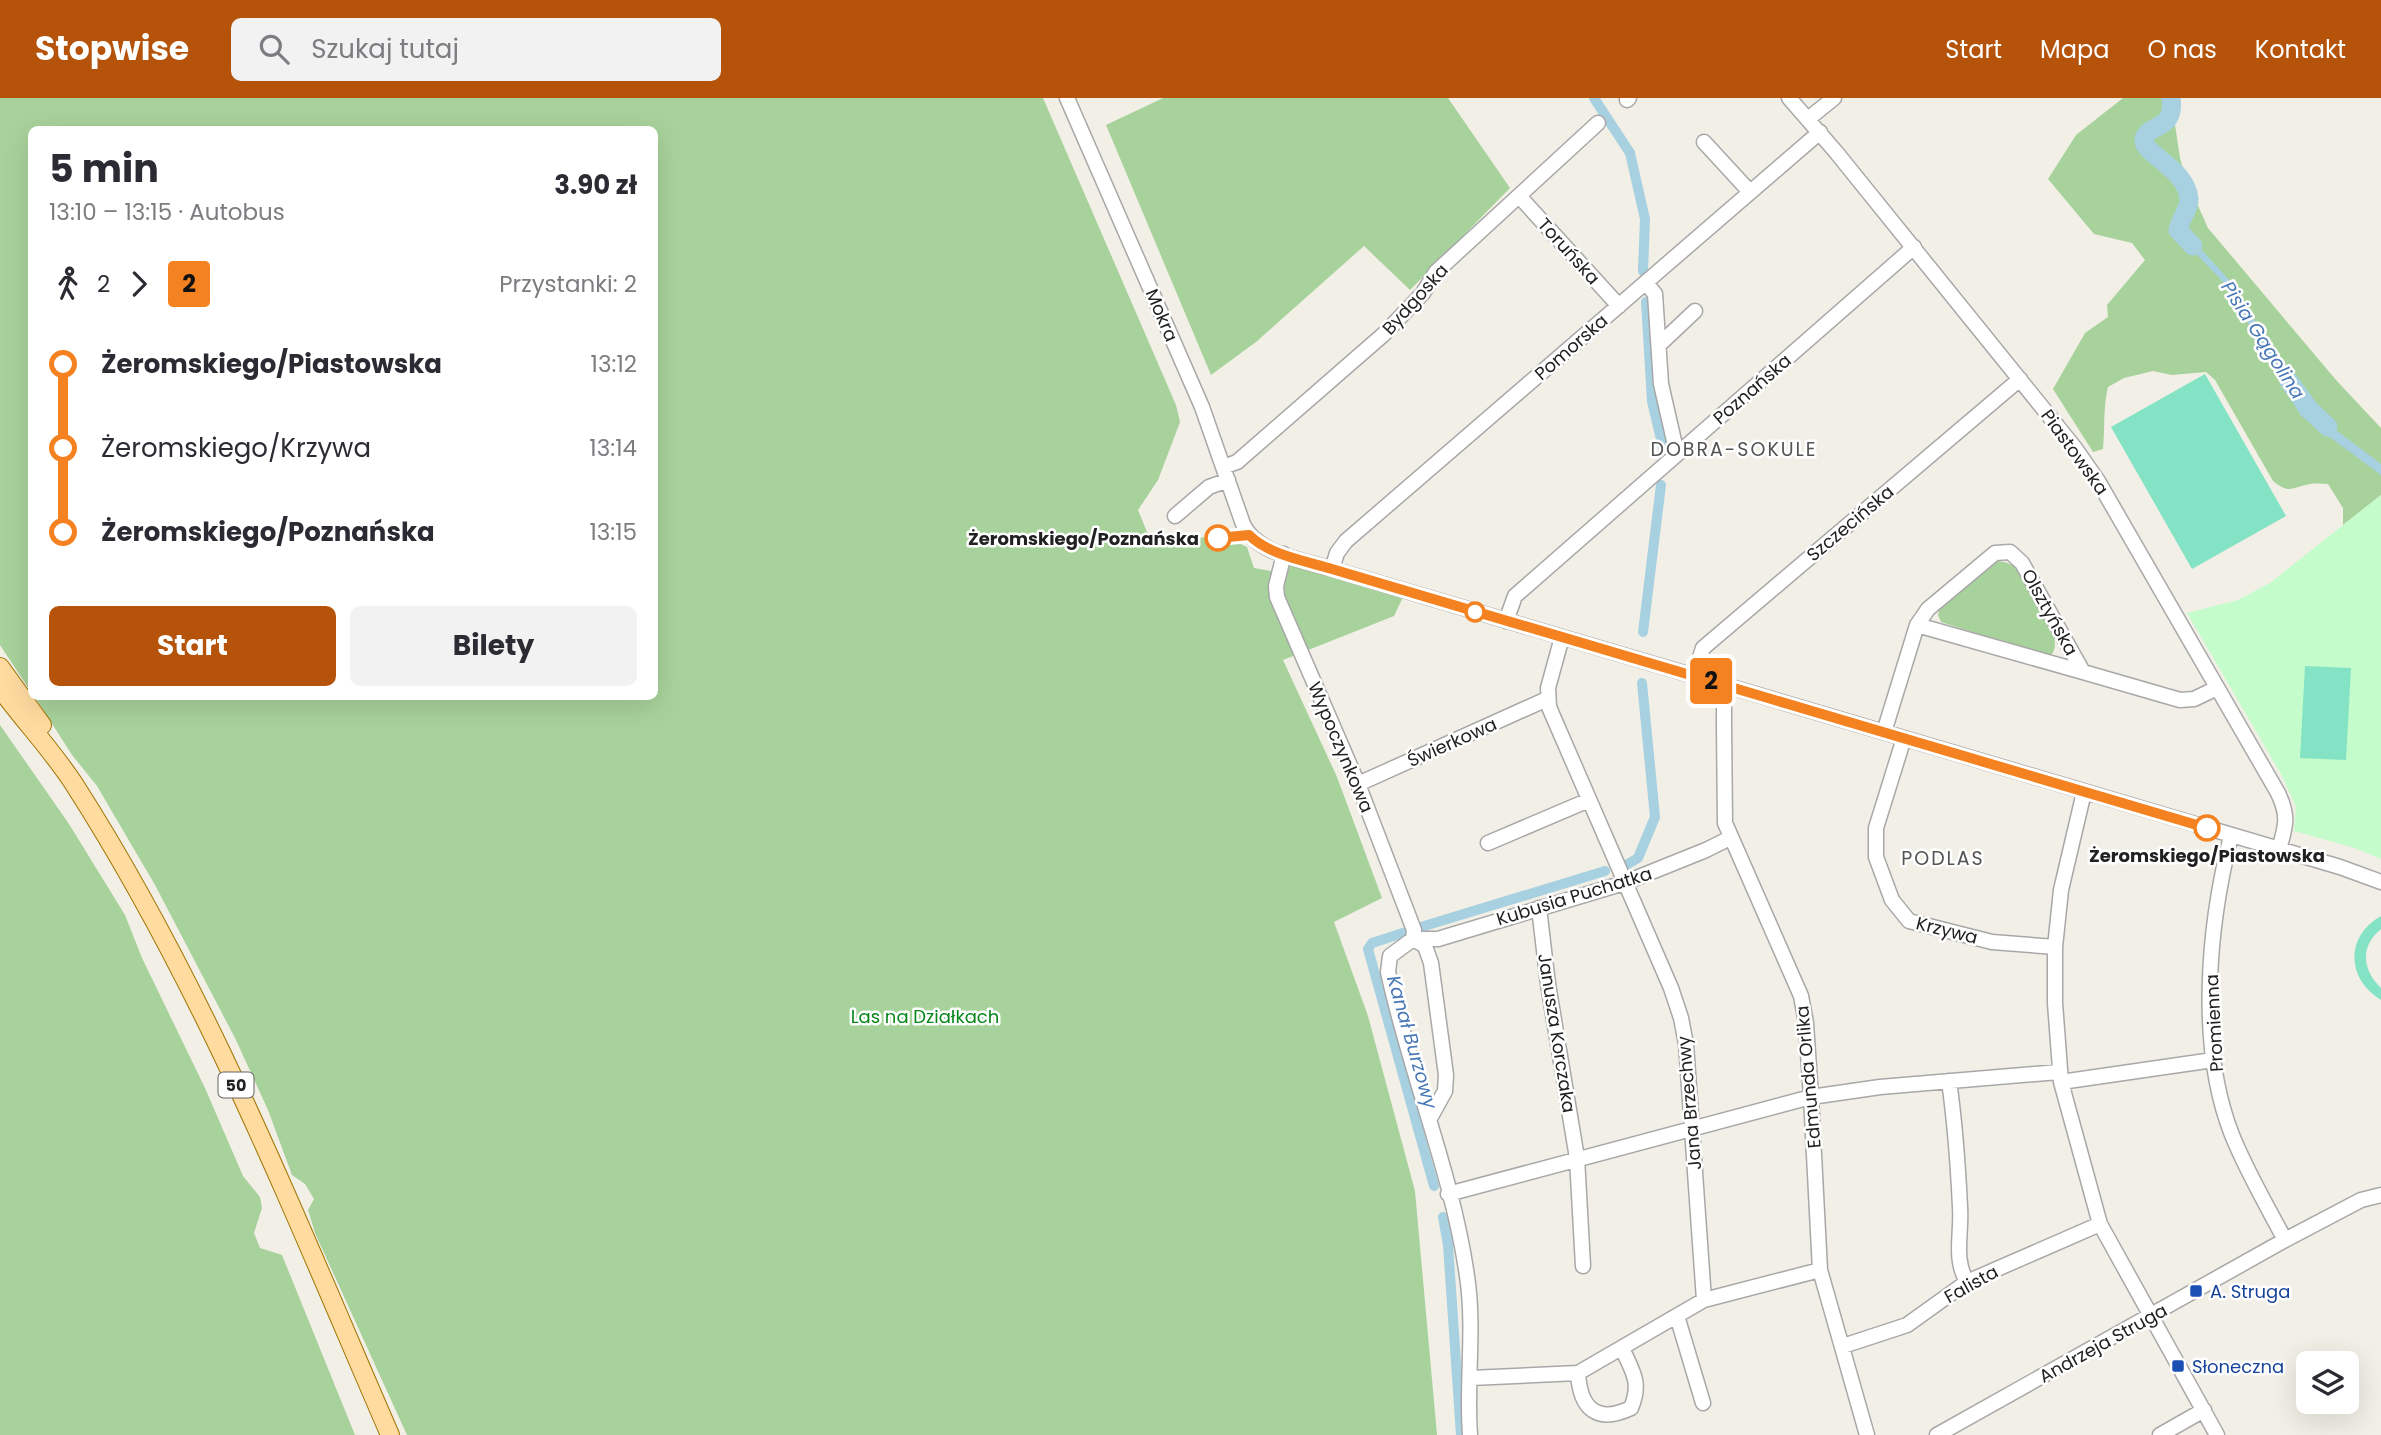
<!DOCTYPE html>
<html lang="pl">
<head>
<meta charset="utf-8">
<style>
	:root { --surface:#fff; --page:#f2f2f3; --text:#2b2b33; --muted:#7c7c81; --accent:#b45309 }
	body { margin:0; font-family:Poppins,sans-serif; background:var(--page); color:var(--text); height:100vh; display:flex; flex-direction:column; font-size:26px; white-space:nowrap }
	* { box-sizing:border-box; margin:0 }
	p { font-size:23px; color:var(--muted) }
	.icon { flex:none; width:38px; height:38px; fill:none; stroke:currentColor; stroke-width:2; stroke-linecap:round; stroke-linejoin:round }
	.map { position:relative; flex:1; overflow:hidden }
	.panel { position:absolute; left:28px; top:28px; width:630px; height:574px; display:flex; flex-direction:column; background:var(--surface); border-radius:10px; box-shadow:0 7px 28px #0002 }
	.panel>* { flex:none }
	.badge { padding:0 14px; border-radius:5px; font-size:24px; line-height:46px }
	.tools { position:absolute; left:2296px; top:1253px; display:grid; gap:14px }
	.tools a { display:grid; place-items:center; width:63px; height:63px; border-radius:10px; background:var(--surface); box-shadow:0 7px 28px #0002; font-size:35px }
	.map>.badge { position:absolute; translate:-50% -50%; box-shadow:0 0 0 4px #fff }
	.legs { display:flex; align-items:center; gap:10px; height:77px; padding:0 21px; font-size:23px }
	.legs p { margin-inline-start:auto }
	.overview { display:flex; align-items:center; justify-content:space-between; height:119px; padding:0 21px }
	h1 { font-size:38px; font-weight:700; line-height:52px }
	.button { display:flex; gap:14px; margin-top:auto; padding:14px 21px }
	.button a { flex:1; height:80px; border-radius:10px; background:var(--accent); color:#fff; font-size:28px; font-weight:700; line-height:80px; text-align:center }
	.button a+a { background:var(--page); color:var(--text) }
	ul { padding:0 21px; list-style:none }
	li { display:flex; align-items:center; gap:24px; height:84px; font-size:26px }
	li i { display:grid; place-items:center; width:10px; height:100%; margin:0 9px; background:currentColor }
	li i::after { content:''; width:18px; height:18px; margin:-9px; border:5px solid; border-radius:50%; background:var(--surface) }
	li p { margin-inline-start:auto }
	li:first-child i { background:linear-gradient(#0000 50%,currentColor 0) }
	li:last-child i { background:linear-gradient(currentColor 50%,#0000 0) }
	header { display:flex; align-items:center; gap:42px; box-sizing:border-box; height:98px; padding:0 35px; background:var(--accent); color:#fff }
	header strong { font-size:33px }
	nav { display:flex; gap:38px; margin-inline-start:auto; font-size:24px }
	.search { width:490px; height:63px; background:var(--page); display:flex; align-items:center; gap:18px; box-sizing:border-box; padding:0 24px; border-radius:10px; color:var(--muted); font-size:26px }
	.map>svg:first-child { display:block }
	.forest { fill:#a8d29b }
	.park { fill:#c4fccc }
	.pitch { fill:#83e3c4 }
	.water { fill:#a7d0e0 }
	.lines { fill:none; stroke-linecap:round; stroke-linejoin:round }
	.canal { stroke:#a7d0e0; stroke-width:10 }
	.river { stroke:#a7d0e0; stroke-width:19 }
	.minor-casing { stroke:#a8a8a8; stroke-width:17 }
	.major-casing { stroke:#9e7300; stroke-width:20 }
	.minor { stroke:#fff; stroke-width:14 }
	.major { stroke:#ffdb9f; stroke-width:18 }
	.line-1-casing { stroke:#fff; stroke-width:16 }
	.line-1 { stroke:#f58220; stroke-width:10 }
	.stop-1-dot { fill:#fff; stroke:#f58220; stroke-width:3.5 }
	.transit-dot { fill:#1a4fb4; stroke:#fff; stroke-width:2.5 }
	.labels { text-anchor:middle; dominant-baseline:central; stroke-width:5; stroke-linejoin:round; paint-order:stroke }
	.shield { fill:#fff; stroke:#646464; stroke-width:2 }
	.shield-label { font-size:16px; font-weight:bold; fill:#212121 }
	.street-label { font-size:18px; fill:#212121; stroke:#fff }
	.stop-label { font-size:18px; font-weight:bold; fill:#212121; stroke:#fff; text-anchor:end }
	.park-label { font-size:18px; fill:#08861a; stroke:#fff }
	.transit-label { font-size:18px; fill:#164399; stroke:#fff; text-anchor:start }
	.water-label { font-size:19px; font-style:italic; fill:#4878b6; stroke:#fff }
	.neighbourhood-label { font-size:19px; letter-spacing:2px; fill:#545454; stroke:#fff }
</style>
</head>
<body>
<header>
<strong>Stopwise</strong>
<div class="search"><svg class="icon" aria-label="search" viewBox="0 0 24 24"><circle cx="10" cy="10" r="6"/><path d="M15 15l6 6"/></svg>Szukaj tutaj</div>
<nav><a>Start</a><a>Mapa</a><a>O nas</a><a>Kontakt</a></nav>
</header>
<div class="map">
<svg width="2381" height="1337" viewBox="0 0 2381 1337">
	<rect width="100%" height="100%" fill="#f2efe7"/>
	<path class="forest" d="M0 0H1043L1176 307 1180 324 1158 382 1138 412 1147 434 1167 442 1224 438 1247 449 1254 470 1271 473 1281 461 1404 497 1394 518 1283 562 1337 679 1382 800 1334 824 1368 918 1415 1093 1437 1337H407L315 1135 308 1112 314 1101 305 1086 292 1077 268 1012 235 940 155 787 97 688 72 657 35 599 654 598V32H32L31 594 0 547Z
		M1163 0H1448L1510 90 1410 192 1364 148 1256 244 1211 277 1106 27Z
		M2123 0H2171L2180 60 2186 81 2208 130 2336 282 2381 330V397L2343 427V410L2328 386C2322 386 2316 385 2310 386 2292 389 2290 397 2273 383L2215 282 2206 274 2172 277 2153 273 2124 280 2108 289C2103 310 2105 330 2103 351L2093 354 2053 291 2085 235 2108 219 2107 207 2145 162 2132 145 2094 136 2048 81 2076 37Z
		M1997 463C2007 464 2013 466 2020 474 2031 492 2065 538 2052 556L2044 557 1941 524 1938 517 1940 509 1991 465Z
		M0 627 69 726 125 817 142 860 205 990 243 1078 260 1099 262 1110 254 1135 260 1150 282 1157 355 1337H0Z"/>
	<path class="park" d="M2381 397V761L2355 750 2294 733 2296 709 2282 678 2187 515 2238 502 2270 485Z"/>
	<path class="pitch" d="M2205 276 2286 418 2192 471 2111 329Z
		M2305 568 2351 570 2346 662 2300 660Z
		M2381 818V831C2360 848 2362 872 2381 890V902C2346 881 2345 838 2381 818Z"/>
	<path class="water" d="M2179 127 2232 185 2308 311 2381 366V377L2301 318 2227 188 2177 136Z"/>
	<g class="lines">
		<path class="canal" d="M1594 0 1630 55 1645 121 1643 173
			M1646 204 1652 303 1664 354
			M1643 534 1661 387
			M1628 766 1638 760 1655 719 1642 585
			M1421 829 1605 773
			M1406 834 1372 845 1368 851 1434 1088
			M1443 1119 1448 1147 1461 1337"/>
		<path class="river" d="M2171 0C2176 34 2146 25 2144 42 2143 56 2187 71 2189 101 2189 112 2180 121 2178 132L2193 148
			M2289 283 2309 311 2328 329"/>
		<defs>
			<path id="minor" d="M1067 0 1202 309 1243 426C1256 456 1303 462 1332 471L2340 769 2381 784
				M1789 0 1836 54 2075 350 2098 383 2278 695C2289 718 2286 728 2279 751
				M1627 2 1629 0
				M1808 21 1834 0
				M1704 44 1750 94
				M1519 98 1619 208
				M1646 185 1655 196 1661 286 1677 356
				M1659 247 1695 213
				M1223 369 1237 364 1384 236 1423 195 1436 174 1598 25
				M1175 418 1209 389 1228 382
				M1284 456 1276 488 1277 499 1358 686 1414 832 1413 841 1390 858 1388 874C1410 976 1452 1074 1467 1178 1475 1231 1466 1284 1470 1337
				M1332 471 1337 455 1346 443 1820 34
				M1506 523 1515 498 1914 149
				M1917 527 2083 574
				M1562 539 1548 590 1549 609 1671 890 1681 920 1686 946 1704 1202
				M1694 578 1703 550 2020 281
				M1728 589 1724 606V628L1725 725 1801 898 1806 925 1811 999 1820 1172 1867 1337
				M1884 634 1917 527 1928 511 1995 455 2010 454 2022 465 2083 574 2180 602 2194 601 2217 590
				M1904 640 1876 730V759L1892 802 1909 823 1992 844 2055 849
				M1358 686 1547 601
				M2084 694 2061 792 2055 849V905L2061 984 2100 1126 2217 1337
				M2231 738C2208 829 2197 948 2232 1037 2247 1074 2267 1108 2285 1142
				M1488 745 1589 702
				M1539 810 1548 886 1577 1060 1583 1168
				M1413 841H1438L1624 785 1706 752 1730 740
				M1415 842 1425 848 1431 865 1446 977 1445 993 1429 1022
				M1949 983C1955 1025 1958 1067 1960 1109 1962 1136 1953 1160 1967 1184
				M2061 984 2213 962
				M1448 1096 1811 999 1880 989 2059 974
				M1677 1218 1703 1305
				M1843 1248 1907 1227 1967 1184 2100 1126
				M1578 1275C1580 1311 1597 1326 1631 1310 1642 1284 1632 1273 1622 1250
				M1471 1280 1578 1275 1704 1202 1820 1172
				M1937 1337 2285 1142 2361 1102 2381 1097
				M2160 1337 2204 1312"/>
			<path id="major" d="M0 569 42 627
				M0 590C24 623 52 652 74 686 205 890 294 1116 390 1337"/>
		</defs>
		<use href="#minor" class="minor-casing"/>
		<use href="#major" class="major-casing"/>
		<use href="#minor" class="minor"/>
		<use href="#major" class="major"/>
	</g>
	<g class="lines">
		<defs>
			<path id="line-1" d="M1218 440 1249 437C1269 457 1306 463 1332 471L2207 730"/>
		</defs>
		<use href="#line-1" class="line-1-casing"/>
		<use href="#line-1" class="line-1"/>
	</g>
	<g class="stop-1-dot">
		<circle cx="1218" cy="440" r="12"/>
		<circle cx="1475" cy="514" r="9"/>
		<circle cx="2207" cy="730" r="12"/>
	</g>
	<g class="transit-dot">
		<rect x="2189" y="1186" width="14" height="14" rx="3.5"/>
		<rect x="2171" y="1261" width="14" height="14" rx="3.5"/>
	</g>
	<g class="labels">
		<rect class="shield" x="218.5" y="974.5" width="35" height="25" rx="5"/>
		<g class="shield-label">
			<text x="236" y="987">50</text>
		</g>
		<g class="street-label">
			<text transform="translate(1569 153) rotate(48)">Toruńska</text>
			<text transform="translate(1415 201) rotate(-48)">Bydgoska</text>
			<text transform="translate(1162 217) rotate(67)">Mokra</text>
			<text transform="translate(1571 249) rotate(-41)">Pomorska</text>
			<text transform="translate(1752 291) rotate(-41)">Poznańska</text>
			<text transform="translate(2075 354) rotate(54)">Piastowska</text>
			<text transform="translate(1850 425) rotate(-40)">Szczecińska</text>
			<text transform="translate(2050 514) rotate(61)">Olsztyńska</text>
			<text transform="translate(1452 644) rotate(-24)">Świerkowa</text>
			<text transform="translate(1341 649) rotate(67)">Wypoczynkowa</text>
			<text transform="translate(1574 798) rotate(-17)">Kubusia Puchatka</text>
			<text transform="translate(1947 832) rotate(14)">Krzywa</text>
			<text transform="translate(2214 925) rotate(-93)">Promienna</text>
			<text transform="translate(1557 935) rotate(81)">Janusza Korczaka</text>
			<text transform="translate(1808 979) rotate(-95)">Edmunda Orlika</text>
			<text transform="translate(1689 1005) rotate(-95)">Jana Brzechwy</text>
			<text transform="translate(1971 1186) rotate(-29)">Falista</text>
			<text transform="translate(2103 1245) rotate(-29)">Andrzeja Struga</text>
		</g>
		<g class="stop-label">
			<text x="1199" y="440">Żeromskiego/Poznańska</text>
			<text x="2207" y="757" text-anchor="middle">Żeromskiego/Piastowska</text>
		</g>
		<g class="park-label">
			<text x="925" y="918">Las na Działkach</text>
		</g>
		<g class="transit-label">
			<text x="2210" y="1193">A. Struga</text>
			<text x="2192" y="1268">Słoneczna</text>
		</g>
		<g class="water-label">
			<text transform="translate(2263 242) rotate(57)">Pisia Gągolina</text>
			<text transform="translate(1412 944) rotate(74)">Kanał Burzowy</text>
		</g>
		<g class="neighbourhood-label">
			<text x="1734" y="351">DOBRA-SOKULE</text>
			<text x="1943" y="760">PODLAS</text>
		</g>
	</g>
</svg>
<div class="tools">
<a><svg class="icon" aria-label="layers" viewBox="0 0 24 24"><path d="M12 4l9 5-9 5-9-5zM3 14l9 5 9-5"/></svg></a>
</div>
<b class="badge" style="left:1711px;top:583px;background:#f58220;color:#111">2</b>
<section class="panel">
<div class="overview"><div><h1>5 min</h1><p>13:10 – 13:15 · Autobus</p></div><b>3.90 zł</b></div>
<div class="legs"><svg class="icon" aria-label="walk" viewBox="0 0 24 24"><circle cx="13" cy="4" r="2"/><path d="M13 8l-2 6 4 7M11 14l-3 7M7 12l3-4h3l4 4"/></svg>2<svg class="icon" aria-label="forward" viewBox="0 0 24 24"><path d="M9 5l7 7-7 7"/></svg><b class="badge" style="background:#f58220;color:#111">2</b><p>Przystanki: 2</p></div>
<ul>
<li><i style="color:#f58220"></i><b>Żeromskiego/Piastowska</b><p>13:12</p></li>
<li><i style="color:#f58220"></i><span>Żeromskiego/Krzywa</span><p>13:14</p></li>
<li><i style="color:#f58220"></i><b>Żeromskiego/Poznańska</b><p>13:15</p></li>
</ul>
<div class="button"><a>Start</a><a>Bilety</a></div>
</section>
</div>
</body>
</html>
